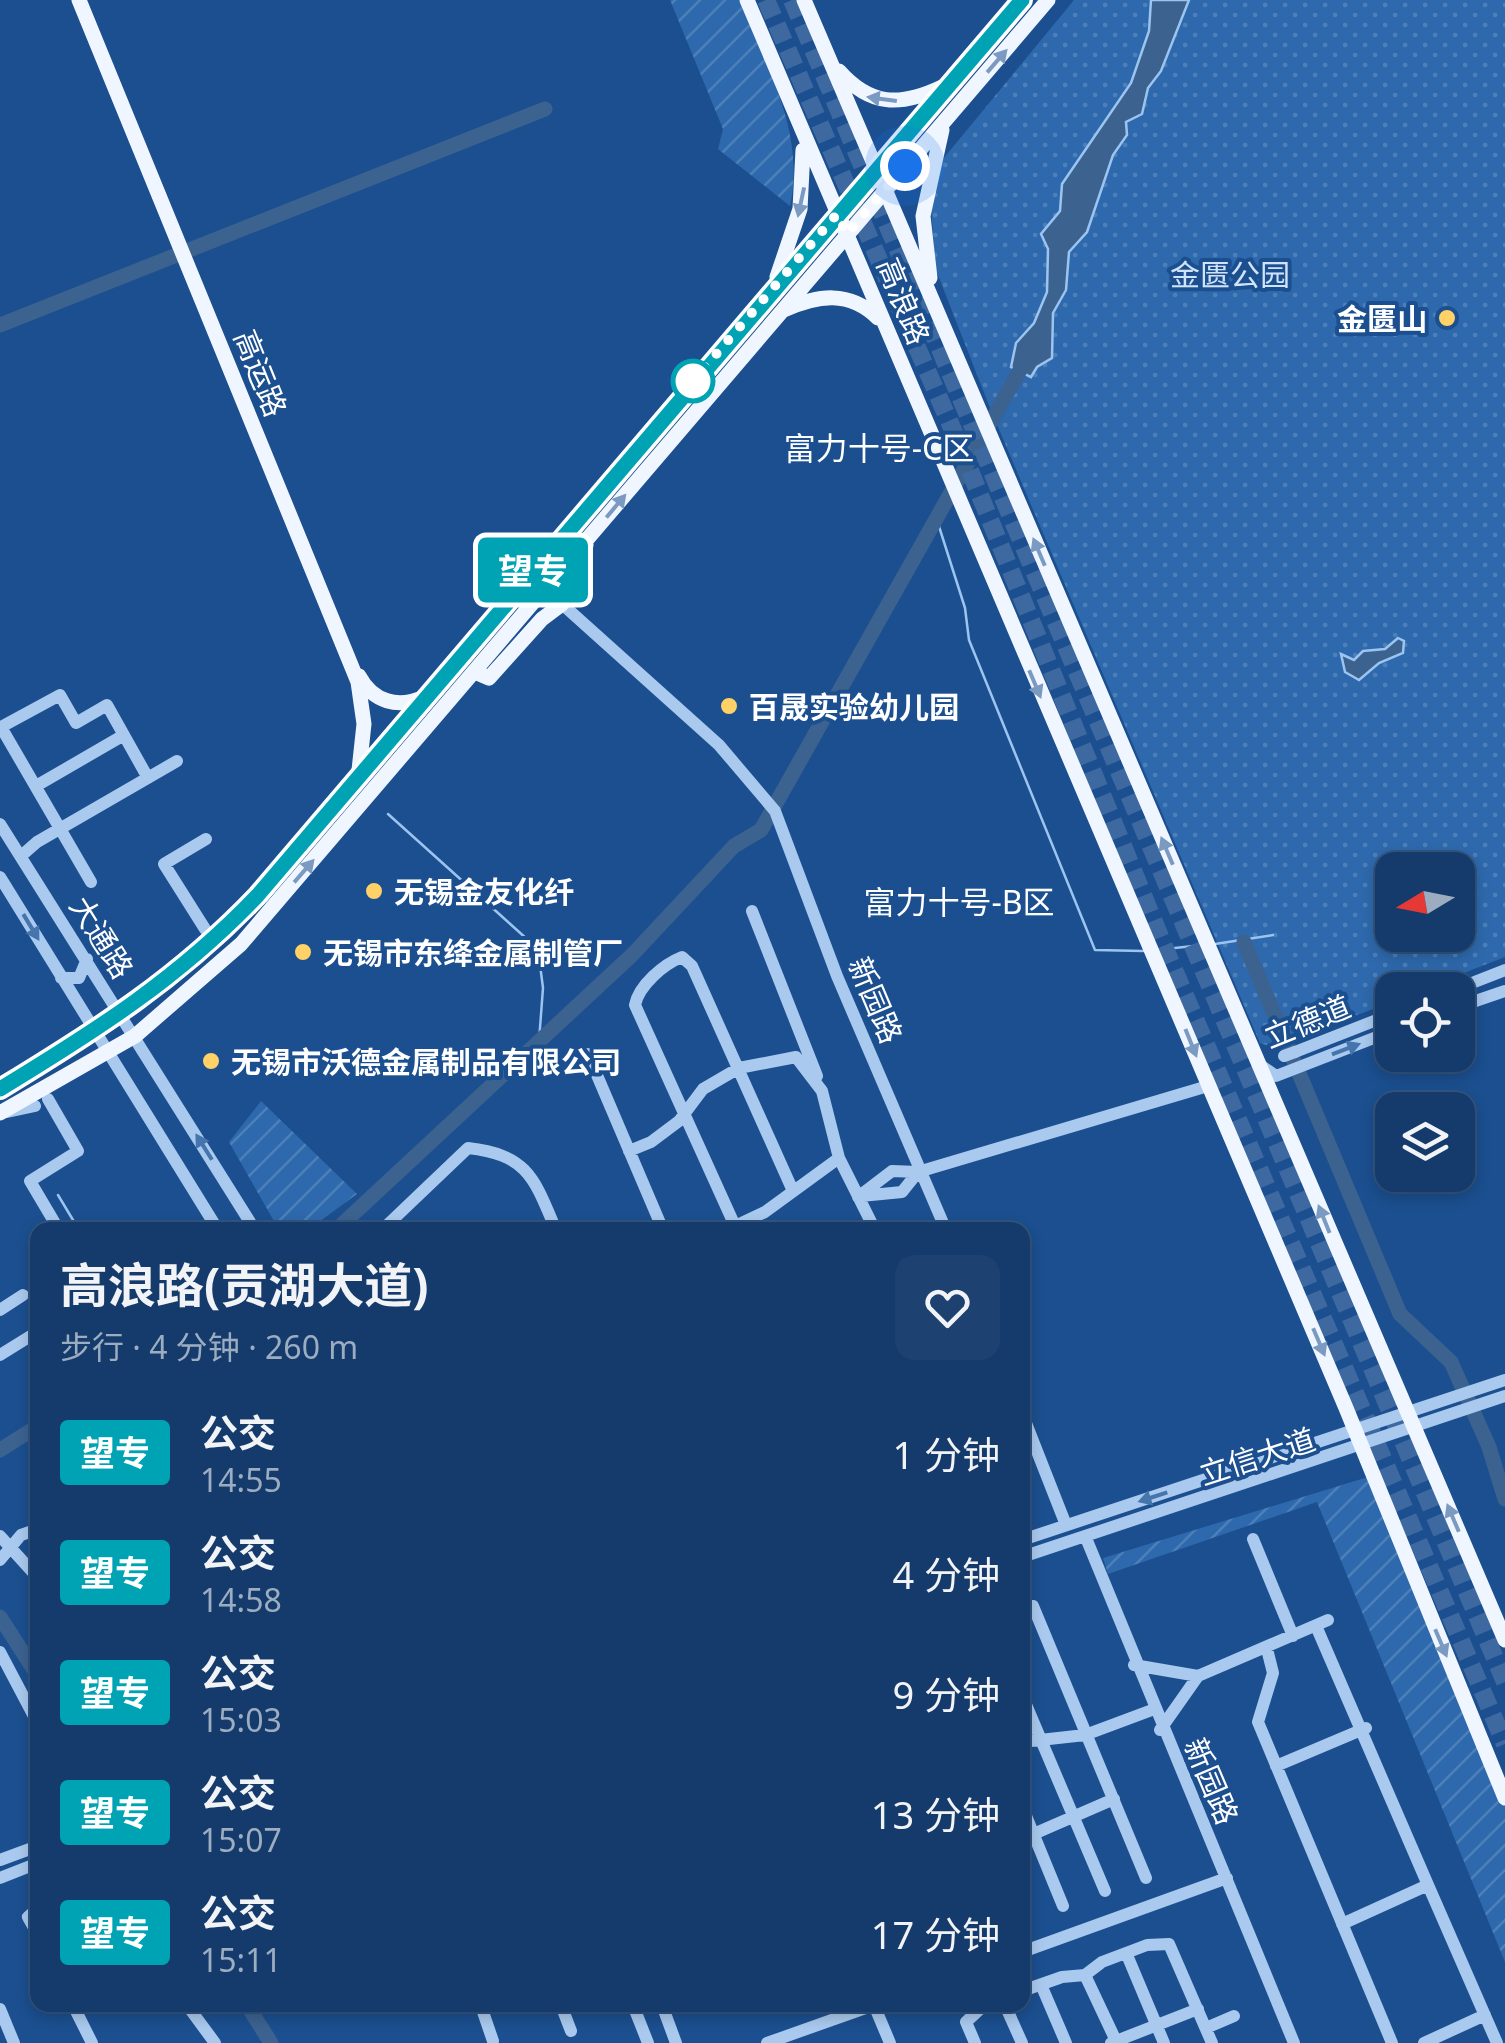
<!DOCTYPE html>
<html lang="zh">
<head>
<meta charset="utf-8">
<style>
	:root { --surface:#143b6b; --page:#1d4271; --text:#f1f3f6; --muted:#9dadc1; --line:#33557e }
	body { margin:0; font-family:"Noto Sans","Noto Sans SC",sans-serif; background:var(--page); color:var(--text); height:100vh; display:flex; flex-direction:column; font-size:38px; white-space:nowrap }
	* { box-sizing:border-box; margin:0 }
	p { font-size:32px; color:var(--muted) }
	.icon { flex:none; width:55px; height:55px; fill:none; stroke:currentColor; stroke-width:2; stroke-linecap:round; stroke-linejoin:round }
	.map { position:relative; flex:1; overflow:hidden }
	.sheet { position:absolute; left:30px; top:1222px; width:1000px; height:790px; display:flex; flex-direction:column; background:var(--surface); border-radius:20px; box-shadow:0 5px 15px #0003,0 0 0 2px var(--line) }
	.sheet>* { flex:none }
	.badge { padding:0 20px; border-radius:8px; font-size:35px; line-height:65px }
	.needle { width:65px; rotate:260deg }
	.buttons { position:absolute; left:1375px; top:852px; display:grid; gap:20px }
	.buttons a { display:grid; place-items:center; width:100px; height:100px; border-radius:20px; background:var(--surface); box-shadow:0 5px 15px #0003,0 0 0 2px var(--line); font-size:50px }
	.you { position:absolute; width:50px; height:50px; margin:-25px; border:8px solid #fff; border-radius:50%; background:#1a73e8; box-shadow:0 0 0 15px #1a73e833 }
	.map>.badge { position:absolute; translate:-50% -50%; box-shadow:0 0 0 5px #fff }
	.round { display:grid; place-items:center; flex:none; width:105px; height:105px; border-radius:20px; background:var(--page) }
	.headline { display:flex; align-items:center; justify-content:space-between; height:170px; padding:0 30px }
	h1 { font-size:48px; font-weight:700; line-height:75px }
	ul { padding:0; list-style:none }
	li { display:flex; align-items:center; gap:30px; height:120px; padding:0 30px }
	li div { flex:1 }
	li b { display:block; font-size:38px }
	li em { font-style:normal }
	li .badge { min-width:110px; font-weight:700; text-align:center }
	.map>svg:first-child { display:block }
	.park { fill:url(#park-dots); fill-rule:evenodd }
	.garden { fill:url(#garden-furrows) }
	.water { fill:#3c6290; stroke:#9cc4f0; stroke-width:2.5 }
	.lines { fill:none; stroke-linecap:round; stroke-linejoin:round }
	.stream { stroke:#9cc4f0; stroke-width:2.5 }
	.river { stroke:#3c6290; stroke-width:15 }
	.highway-tunnel { stroke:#3d69a0; stroke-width:18; stroke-dasharray:18 9; stroke-linecap:butt }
	.minor { stroke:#a9c9ee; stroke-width:12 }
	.major { stroke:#f0f6ff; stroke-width:15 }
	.minor-bridge { stroke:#a9c9ee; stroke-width:12 }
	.oneway { fill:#7b9ac1 }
	.oneway2 { fill:#4674ac }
	.line-casing { stroke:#fff; stroke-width:22 }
	.line { stroke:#00a3b4; stroke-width:15 }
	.walk { stroke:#fff; stroke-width:10; stroke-dasharray:0 18 }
	.poi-dot { fill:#ffd166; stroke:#1b4f8f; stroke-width:4 }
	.stop-dot { fill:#fff; stroke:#00a3b4; stroke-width:5 }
	.labels { text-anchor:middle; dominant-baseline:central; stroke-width:8; stroke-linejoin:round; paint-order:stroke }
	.park-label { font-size:30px; fill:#cfe3fa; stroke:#1b4f8f }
	.street-label { font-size:30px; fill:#fff; stroke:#1b4f8f }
	.poi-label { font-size:30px; font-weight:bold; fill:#fff; stroke:#1b4f8f; text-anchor:start }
	.neighbourhood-label { font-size:32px; fill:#fff; stroke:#1b4f8f }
</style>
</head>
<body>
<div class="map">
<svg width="1505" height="2043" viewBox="0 0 1505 2043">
	<defs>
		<pattern id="park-dots" width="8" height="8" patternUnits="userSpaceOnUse" patternTransform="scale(2.5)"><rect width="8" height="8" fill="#2e69ad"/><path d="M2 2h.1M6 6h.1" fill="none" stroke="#4d80b9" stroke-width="1.8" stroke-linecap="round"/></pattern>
		<pattern id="garden-furrows" width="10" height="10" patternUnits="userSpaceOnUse" patternTransform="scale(2.5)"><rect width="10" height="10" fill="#2e69ad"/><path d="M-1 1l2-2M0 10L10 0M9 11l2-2" fill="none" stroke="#4d80b9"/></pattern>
	</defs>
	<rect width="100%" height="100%" fill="#1b4f8f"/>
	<path class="park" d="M1074 0H1505V957L1420 990H1392V1002L1272 1047 1260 1043 992 413 936 270 931 208 943 159ZM1392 870H1458V935H1392Z"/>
	<path class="garden" d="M670 0H739C766 65 806 133 790 206L718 149 723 129Z
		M261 1101 357 1194 308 1230H279L229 1142Z
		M1368 1477 1505 1803V1962L1317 1502 1108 1574 1103 1558Z"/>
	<path class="water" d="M1151 0H1189L1161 71 1148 88 1142 114 1126 122 1127 135 1113 155 1087 232 1069 252 1066 290 1053 313 1052 358 1037 367 1031 377 1011 367 1016 343 1034 323 1047 292 1048 249 1041 234 1060 211 1062 184 1131 83 1149 31Z
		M1398 638 1404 641 1403 653 1379 663 1359 680 1345 672 1341 654 1354 660 1363 651 1385 649Z"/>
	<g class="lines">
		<path class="stream" d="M936 517 965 608 969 640 1095 950 1143 951
			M388 814 538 949 543 988 539 1041
			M1215 944 1273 935
			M1156 950 1203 945
			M58 1195 79 1230"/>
		<path class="river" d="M0 325 545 109
			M1244 942 1400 1314 1451 1362 1489 1447 1505 1499
			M336 1230 632 955 734 846 761 830 1029 354
			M0 1450 38 1426
			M0 1617 38 1676
			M247 2005 271 2043"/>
		<path class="highway-tunnel" d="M766 0 959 444 1163 944 1505 1744
			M792 0 1505 1682"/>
		<path class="minor" d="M562 604 719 745 775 811 837 976 946 1230
			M36 786 124 735
			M0 824 255 1230
			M21 856 37 842 177 761
			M0 877 218 1230
			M91 882 1 727 60 695 76 723 107 705 148 778
			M752 911 817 1076
			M205 929 164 864 206 839
			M61 978H79L87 959
			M1454 990 1505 970
			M1458 1007 1505 991
			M1295 1052 1392 1014
			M588 1054 663 1230
			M1260 1065 1276 1076 1392 1031
			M48 1099 78 1151 30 1181 59 1230
			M7 1112 35 1106
			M629 1151 651 1142 679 1121 703 1089 739 1068 796 1057 822 1091 839 1158
			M861 1196 902 1192 918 1172
			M858 1197 892 1171 918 1172 1208 1086
			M735 1226 635 1005C639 985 664 964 682 957L692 966 793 1191
			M729 1229 765 1212 839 1158 875 1230
			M382 1230 468 1148C528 1155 534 1178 556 1230
			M0 1310 23 1295
			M0 1355 37 1332
			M1022 1413 1066 1525
			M0 1536 38 1578
			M1086 1538 1294 2043
			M1253 1539 1293 1636
			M1022 1540 1505 1380
			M1022 1557 1505 1396
			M0 1560 21 1535 38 1529
			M1022 1608 1033 1606 1146 1878
			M1316 1626 1428 1885
			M1267 1649 1273 1673 1258 1722 1392 2043
			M0 1652 38 1724
			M1134 1665 1198 1676 1328 1620
			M1022 1695 1105 1891
			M1160 1730 1198 1676
			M1022 1742 1085 1735 1152 1710
			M1276 1766 1366 1728
			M1022 1806 1063 1906
			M1022 1839 1114 1799
			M0 1860 38 1846
			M0 1878 38 1863
			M38 1908 28 1917 38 1935
			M1342 1924 1428 1885 1497 2043
			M1022 1952 1227 1878
			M1127 1955 1164 2043
			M1085 1975 1117 2043
			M1042 1987 1066 2043
			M1022 1991 1062 1977 1085 1975 1102 1962 1147 1945 1169 1944 1212 2043
			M73 2005 92 2043
			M187 2005 215 2043
			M485 2005 482 2009 493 2041
			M561 2005 571 2031
			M633 2005 648 2043
			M662 2005 676 2043
			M874 2005 890 2043
			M1005 2005 1022 2043
			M0 2009 14 2043
			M1206 2028 1234 2016
			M767 2043 874 2005
			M975 2043 966 2022 981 2008 997 2005
			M1111 2043 1198 2009
			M1424 2043 1485 2015"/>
		<path class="major" d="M79 0 358 682 364 724 359 770
			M747 0 1346 1408 1505 1798
			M804 0 1505 1640
			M839 71C870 106 900 107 942 87
			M777 277 800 209 803 150
			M930 278 923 216 942 130
			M784 310C818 295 849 290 878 318
			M475 672 489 678 542 619 562 604 586 545
			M359 676C373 702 398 709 424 697
			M0 1089C99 1029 178 979 258 895L1022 0
			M0 1113 135 1036 241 944 1048 0"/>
		<path class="minor-bridge" d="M1284 1056 1295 1052"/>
	</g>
	<defs><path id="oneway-solid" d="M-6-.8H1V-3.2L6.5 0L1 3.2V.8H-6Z" transform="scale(2.5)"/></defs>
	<g class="oneway">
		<use href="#oneway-solid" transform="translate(997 61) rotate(-49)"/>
		<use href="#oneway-solid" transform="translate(882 99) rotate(-172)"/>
		<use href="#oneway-solid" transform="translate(801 202) rotate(102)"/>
		<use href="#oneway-solid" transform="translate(616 506) rotate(-50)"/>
		<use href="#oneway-solid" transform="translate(1039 552) rotate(-113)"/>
		<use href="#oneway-solid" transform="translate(1035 684) rotate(67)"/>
		<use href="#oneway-solid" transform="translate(1167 851) rotate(-113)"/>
		<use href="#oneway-solid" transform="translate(304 871) rotate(-49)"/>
		<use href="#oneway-solid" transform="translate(1191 1043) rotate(68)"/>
		<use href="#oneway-solid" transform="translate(1324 1219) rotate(-112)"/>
		<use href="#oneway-solid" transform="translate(1319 1342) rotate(67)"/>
		<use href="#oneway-solid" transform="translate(1453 1518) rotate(-113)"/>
		<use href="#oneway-solid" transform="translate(1441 1643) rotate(67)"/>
	</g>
	<g class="oneway2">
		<use href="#oneway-solid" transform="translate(31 927) rotate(59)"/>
		<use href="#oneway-solid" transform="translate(1346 1049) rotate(-21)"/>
		<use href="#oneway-solid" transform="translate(204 1147) rotate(-122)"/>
		<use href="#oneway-solid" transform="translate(1153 1497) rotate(162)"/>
	</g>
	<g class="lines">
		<defs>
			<path id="line" d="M0 1089C97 1030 179 978 258 895L1022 0"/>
		</defs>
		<use href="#line" class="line-casing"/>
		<use href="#line" class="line"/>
		<path class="walk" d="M693 381 837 214 847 234 905 166"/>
	</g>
	<g class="poi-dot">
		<circle cx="1447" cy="318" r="10"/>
		<circle cx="729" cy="706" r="10"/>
		<circle cx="374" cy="891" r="10"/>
		<circle cx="303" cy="952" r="10"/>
		<circle cx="211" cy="1061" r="10"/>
	</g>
	<circle class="stop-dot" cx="693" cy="381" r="20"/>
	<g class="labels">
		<g class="park-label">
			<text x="1230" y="274">金匮公园</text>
		</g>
		<g class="street-label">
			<text transform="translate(904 301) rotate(68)">高浪路</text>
			<text transform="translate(261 373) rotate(68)">高运路</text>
			<text transform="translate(102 937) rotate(58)">大通路</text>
			<text transform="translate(876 1000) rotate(67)">新园路</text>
			<text transform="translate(1307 1021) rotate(-22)">立德道</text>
			<text transform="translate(1257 1456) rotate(-18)">立信大道</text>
			<text transform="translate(1212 1781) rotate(67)">新园路</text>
		</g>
		<g class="poi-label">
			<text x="1427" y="318" text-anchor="end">金匮山</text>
			<text x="749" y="706">百晟实验幼儿园</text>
			<text x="394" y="891">无锡金友化纤</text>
			<text x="323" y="952">无锡市东绛金属制管厂</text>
			<text x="231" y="1061">无锡市沃德金属制品有限公司</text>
		</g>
		<g class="neighbourhood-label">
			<text x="879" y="447">富力十号-C区</text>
			<text x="959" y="901">富力十号-B区</text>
		</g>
	</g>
</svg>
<div class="buttons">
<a><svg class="needle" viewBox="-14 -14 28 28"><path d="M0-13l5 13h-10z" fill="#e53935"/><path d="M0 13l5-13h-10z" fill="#9dadc1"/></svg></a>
<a><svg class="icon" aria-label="locate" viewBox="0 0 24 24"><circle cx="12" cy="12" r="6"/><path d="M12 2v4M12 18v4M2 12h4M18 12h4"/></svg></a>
<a><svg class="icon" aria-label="layers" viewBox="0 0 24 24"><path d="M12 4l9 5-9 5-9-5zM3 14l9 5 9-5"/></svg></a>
</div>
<div class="you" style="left:905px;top:166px"></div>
<b class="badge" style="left:533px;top:570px;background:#00a3b4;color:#fff">望专</b>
<section class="sheet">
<div class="headline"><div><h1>高浪路(贡湖大道)</h1><p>步行 · 4 分钟 · 260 m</p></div><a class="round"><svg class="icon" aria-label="heart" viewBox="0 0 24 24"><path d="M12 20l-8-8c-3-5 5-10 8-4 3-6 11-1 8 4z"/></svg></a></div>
<ul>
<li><span class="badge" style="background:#00a3b4;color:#fff">望专</span><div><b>公交</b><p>14:55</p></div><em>1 分钟</em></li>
<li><span class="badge" style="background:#00a3b4;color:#fff">望专</span><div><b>公交</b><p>14:58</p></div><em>4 分钟</em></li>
<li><span class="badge" style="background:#00a3b4;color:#fff">望专</span><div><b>公交</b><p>15:03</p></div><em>9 分钟</em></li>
<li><span class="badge" style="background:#00a3b4;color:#fff">望专</span><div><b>公交</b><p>15:07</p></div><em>13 分钟</em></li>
<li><span class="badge" style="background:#00a3b4;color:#fff">望专</span><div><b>公交</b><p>15:11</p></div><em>17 分钟</em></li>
</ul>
</section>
</div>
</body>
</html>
